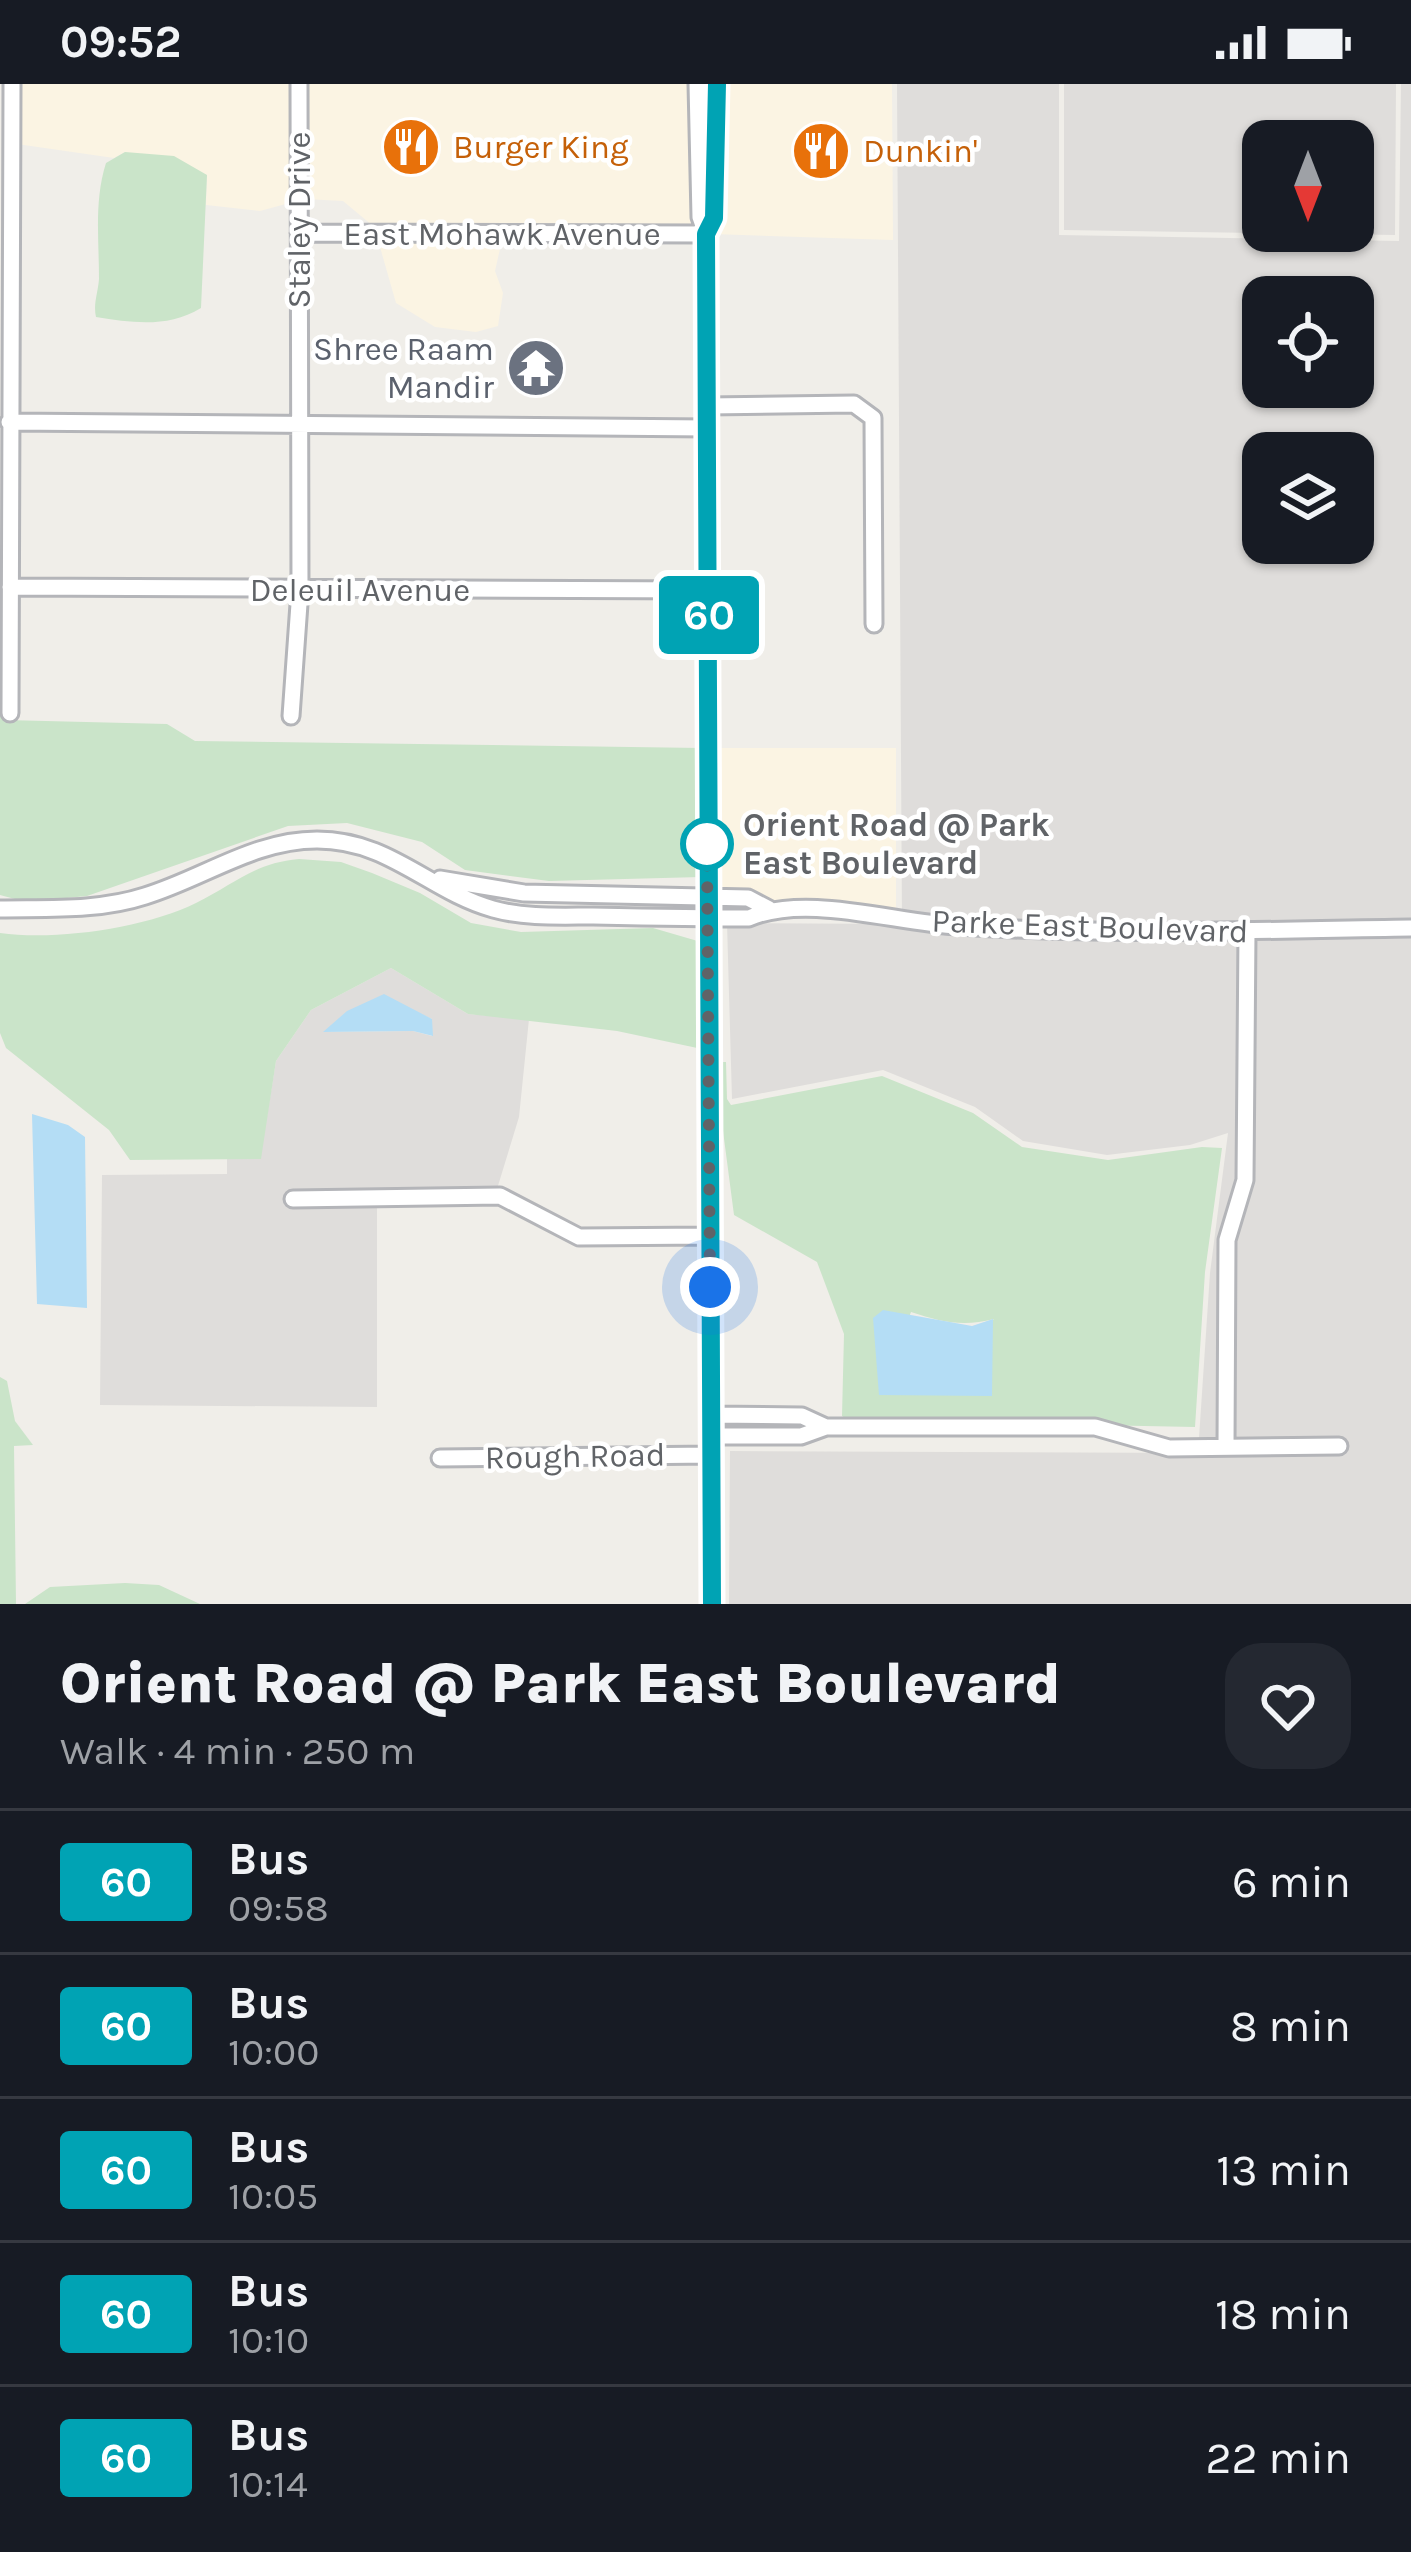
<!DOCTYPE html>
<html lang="en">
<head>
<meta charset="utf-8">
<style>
	:root { --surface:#171b24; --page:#242831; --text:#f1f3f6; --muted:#9ea1a6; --line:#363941 }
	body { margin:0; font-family:Karla,sans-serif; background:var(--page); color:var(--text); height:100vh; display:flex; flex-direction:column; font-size:45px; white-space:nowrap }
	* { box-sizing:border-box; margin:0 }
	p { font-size:39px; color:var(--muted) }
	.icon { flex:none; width:66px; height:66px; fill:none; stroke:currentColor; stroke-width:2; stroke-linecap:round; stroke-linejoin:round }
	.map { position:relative; height:1520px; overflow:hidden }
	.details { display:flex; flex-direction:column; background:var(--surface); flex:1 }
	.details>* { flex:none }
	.badge { padding:0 24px; border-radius:9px; font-size:42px; line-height:78px }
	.needle { width:78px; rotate:180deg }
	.buttons { position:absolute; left:1242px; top:36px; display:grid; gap:24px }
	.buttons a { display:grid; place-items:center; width:132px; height:132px; border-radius:24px; background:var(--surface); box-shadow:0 3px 9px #0004; font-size:60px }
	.you { position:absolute; width:60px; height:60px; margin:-30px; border:9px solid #fff; border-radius:50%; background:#1a73e8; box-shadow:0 0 0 18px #1a73e833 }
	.map>.badge { position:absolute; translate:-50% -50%; box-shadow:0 0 0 6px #fff }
	.round { display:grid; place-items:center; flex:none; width:126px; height:126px; border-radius:36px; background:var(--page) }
	.headline { display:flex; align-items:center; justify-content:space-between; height:204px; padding:0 60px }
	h1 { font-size:57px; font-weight:800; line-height:90px }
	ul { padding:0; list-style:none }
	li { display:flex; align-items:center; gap:36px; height:144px; padding:0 60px; border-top:3px solid var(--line) }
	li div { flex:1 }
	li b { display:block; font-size:45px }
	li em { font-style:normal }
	li .badge { min-width:132px; font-weight:700; text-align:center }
	.status { display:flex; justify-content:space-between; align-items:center; height:84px; padding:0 60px; background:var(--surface); direction:ltr }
	.status svg { height:33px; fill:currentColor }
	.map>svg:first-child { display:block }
	.commercial { fill:#fbf4e3 }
	.industrial { fill:#dfdddb; fill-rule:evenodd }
	.green { fill:#cae4c9; fill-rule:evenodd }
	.water { fill:#b4ddf5 }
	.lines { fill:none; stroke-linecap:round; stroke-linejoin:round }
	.minor-casing { stroke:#b4b5b9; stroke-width:21 }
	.minor { stroke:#fff; stroke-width:15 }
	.line-casing { stroke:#fff; stroke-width:27 }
	.line { stroke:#00a3b4; stroke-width:18 }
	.walk { stroke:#606367; stroke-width:12; stroke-dasharray:0 21.6 }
	.stop-dot { fill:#fff; stroke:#00a3b4; stroke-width:6 }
	.labels { text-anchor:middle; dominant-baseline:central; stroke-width:9; stroke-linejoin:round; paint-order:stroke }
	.food-label { font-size:33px; fill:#c56008; stroke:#fff; text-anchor:start }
	.street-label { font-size:33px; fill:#606367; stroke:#fff }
	.worship-label { font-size:33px; fill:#5b616d; stroke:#fff; text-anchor:end }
	.stop-label { font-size:33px; font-weight:bold; fill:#606367; stroke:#fff; text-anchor:start }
</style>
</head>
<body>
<div class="status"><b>09:52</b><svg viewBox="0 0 49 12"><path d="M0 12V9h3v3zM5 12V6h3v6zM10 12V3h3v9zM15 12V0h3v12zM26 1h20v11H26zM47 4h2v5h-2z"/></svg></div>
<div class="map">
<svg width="1411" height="1520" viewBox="0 0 1411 1520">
	<rect width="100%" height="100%" fill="#f0eee9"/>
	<path class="commercial" d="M19 0H293V118L260 127 206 121 207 91 125 68 114 74 17 60Z
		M305 0H690L697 143 373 142 343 117 305 115Z
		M723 0H892L893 156 713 150Z
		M378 156H502L495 187 503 209 498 242 476 248 435 243 396 219Z
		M713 664H896V828L772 821 748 807 713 805Z"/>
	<path class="industrial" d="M897 0H1059V151L1399 157 1401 0H1411V1520H729L730 1367 1198 1369 1210 1189 1228 1049 1190 1061 1107 1071 1023 1057 975 1023 883 986 732 1015 727 839 902 840ZM1263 213H1353V303H1263ZM1263 369H1353V459H1263Z
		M1064 0H1396L1395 151 1064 146ZM1263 57H1353V147H1263Z
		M391 884 468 930 529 935 519 1033 497 1105 287 1109 288 1122 417 1120 377 1124V1323L100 1321 102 1091 227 1090V1075H260L276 977 311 926ZM416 928 432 935V952L413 947 325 948Z"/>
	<path class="green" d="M125 68 174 72 207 91 201 224C168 244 133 239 96 233 93 220 98 209 99 195 99 155 94 117 106 79Z
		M0 562H4L5 636 167 640 195 657 701 664V793L549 797 465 786 422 758 347 739 288 742 87 812 26 818 0 811Z
		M299 775 341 778 372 789 420 809 471 839 521 848 653 844 701 858 702 965 617 947 468 930 391 884 311 926 276 977 261 1075 130 1076 109 1046 6 964 0 949V849C56 857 145 844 196 819 235 800 254 779 299 775Z
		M714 978H726L727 1015 731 1021 882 992 973 1029 1022 1063 1108 1076 1202 1063 1222 1064 1205 1188 1195 1343 848 1336 842 1332 844 1250 817 1178 734 1131ZM911 1228C941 1238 963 1243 994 1235L879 1311Z
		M0 1293 7 1297 15 1337 33 1361 14 1362 16 1520H0Z
		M125 1499 159 1501 200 1520H25L50 1503Z"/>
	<path class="water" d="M384 910 432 935 433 952 413 947 323 948 347 927Z
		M32 1030 68 1041 85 1053 87 1224 37 1220Z
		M883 1226 972 1242 993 1235 992 1312 879 1311 873 1234Z"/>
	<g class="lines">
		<defs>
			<path id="minor" d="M697 0 700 133 706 150 708 322 712 1520
				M299 149 706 150
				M706 150 714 133 717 0
				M708 322 854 320 873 334 874 540
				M9 338 708 344
				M10 503 709 506
				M10 629 12 0
				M291 632 300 506 299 0
				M440 795 524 809 748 814 769 825
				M0 825C48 824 99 827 145 812 204 794 254 756 317 756 390 756 429 807 493 825 525 834 561 832 593 832 645 833 697 834 749 834 806 809 896 839 958 842 1109 852 1261 846 1411 844
				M293 1115 500 1112 579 1153 709 1152
				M710 1331 802 1332 826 1343
				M710 1352H801L826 1343H1095L1169 1364 1339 1362
				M1226 1363 1227 1156 1245 1096 1247 848
				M440 1374 711 1371"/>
		</defs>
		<use href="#minor" class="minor-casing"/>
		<use href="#minor" class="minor"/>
	</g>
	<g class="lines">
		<defs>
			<path id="line" d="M712 1520 706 150 714 134 717 0"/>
		</defs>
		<use href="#line" class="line-casing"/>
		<use href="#line" class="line"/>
		<path class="walk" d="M707 760 710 1203"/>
	</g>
	<defs>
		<symbol id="restaurant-disc" viewBox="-11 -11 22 22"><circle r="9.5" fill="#e8710a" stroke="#fff"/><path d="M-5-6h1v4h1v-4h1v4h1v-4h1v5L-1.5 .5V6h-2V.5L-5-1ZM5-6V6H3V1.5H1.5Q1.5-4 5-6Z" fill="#fff"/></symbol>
		<symbol id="temple-disc" viewBox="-11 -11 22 22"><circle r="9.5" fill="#6b7280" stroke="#fff"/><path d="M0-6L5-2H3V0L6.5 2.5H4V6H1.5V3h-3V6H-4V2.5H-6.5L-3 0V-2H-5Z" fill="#fff"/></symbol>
	</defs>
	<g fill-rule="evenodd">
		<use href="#restaurant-disc" x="378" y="30" width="66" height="66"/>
		<use href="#restaurant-disc" x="788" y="34" width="66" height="66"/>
		<use href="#temple-disc" x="503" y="251" width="66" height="66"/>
	</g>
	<circle class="stop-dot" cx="707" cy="760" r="24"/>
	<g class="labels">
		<g class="food-label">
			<text x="453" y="63">Burger King</text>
			<text x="863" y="67">Dunkin'</text>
		</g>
		<g class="street-label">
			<text transform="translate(299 136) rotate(-90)">Staley Drive</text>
			<text x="502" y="150">East Mohawk Avenue</text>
			<text x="360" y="506">Deleuil Avenue</text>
			<text transform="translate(1090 842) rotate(2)">Parke East Boulevard</text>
			<text transform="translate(575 1372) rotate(-1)">Rough Road</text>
		</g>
		<g class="worship-label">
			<text x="494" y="265">Shree Raam<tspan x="494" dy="38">Mandir</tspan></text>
		</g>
		<g class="stop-label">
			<text x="743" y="741">Orient Road @ Park<tspan x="743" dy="38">East Boulevard</tspan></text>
		</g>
	</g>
</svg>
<div class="buttons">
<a><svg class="needle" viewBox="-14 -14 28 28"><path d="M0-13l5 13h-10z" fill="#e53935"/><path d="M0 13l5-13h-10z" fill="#9ea1a6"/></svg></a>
<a><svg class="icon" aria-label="locate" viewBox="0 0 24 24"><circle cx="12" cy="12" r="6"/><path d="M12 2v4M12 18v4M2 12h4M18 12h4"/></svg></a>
<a><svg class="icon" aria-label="layers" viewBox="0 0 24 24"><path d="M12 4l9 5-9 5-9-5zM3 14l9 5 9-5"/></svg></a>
</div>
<div class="you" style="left:710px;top:1203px"></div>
<b class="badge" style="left:709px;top:531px;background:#00a3b4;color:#fff">60</b>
</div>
<section class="details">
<div class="headline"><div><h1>Orient Road @ Park East Boulevard</h1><p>Walk · 4 min · 250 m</p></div><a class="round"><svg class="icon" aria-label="heart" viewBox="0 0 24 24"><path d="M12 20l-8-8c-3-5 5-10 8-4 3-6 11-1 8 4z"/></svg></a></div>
<ul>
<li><span class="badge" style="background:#00a3b4;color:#fff">60</span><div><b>Bus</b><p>09:58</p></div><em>6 min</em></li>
<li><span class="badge" style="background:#00a3b4;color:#fff">60</span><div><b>Bus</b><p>10:00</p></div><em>8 min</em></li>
<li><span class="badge" style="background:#00a3b4;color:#fff">60</span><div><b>Bus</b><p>10:05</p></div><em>13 min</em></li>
<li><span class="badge" style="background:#00a3b4;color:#fff">60</span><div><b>Bus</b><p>10:10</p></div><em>18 min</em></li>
<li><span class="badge" style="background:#00a3b4;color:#fff">60</span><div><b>Bus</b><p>10:14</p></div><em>22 min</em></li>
</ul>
</section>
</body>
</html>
